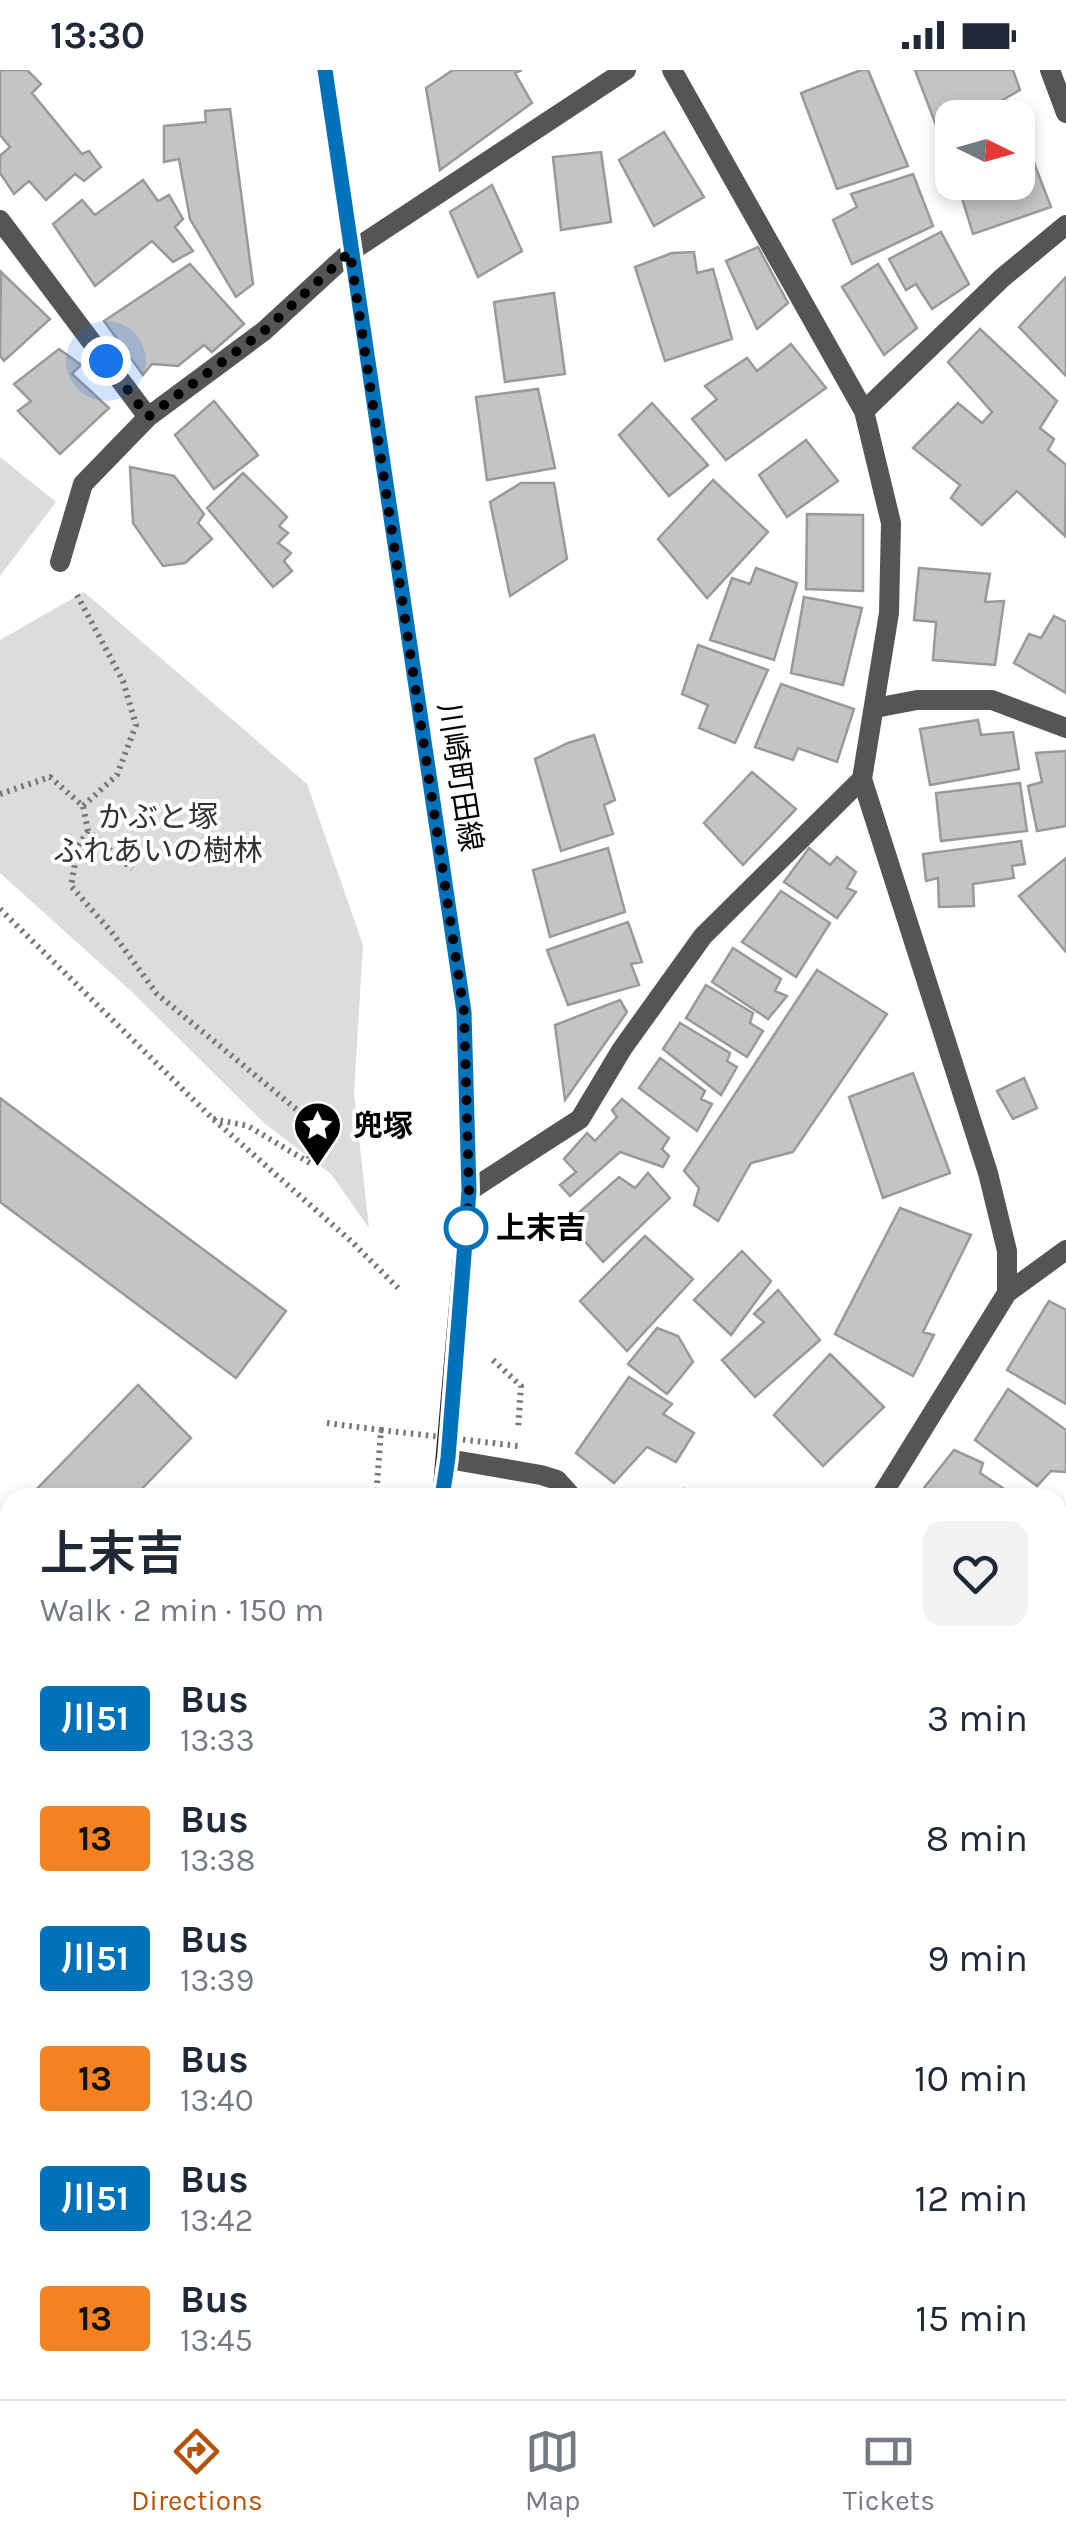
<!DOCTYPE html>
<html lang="en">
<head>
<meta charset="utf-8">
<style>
	:root { --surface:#fff; --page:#f2f2f3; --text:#1f2937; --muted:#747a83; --line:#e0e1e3; --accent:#b45309 }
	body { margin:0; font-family:Karla,"Noto Sans JP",sans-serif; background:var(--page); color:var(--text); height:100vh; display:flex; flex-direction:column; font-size:38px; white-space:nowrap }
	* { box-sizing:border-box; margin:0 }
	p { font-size:32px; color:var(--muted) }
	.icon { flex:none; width:55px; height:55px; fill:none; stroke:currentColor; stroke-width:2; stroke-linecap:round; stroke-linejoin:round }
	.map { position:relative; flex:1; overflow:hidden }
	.sheet { position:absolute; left:0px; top:1418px; width:1068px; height:912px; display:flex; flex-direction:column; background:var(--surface); border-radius:30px 30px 0 0; box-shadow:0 5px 15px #0003 }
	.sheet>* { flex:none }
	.badge { padding:0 20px; border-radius:8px; font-size:35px; line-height:65px }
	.needle { width:65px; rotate:95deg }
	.controls { position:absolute; left:935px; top:30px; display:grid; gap:20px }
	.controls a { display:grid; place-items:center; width:100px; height:100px; border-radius:20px; background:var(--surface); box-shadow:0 5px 15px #0003; font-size:50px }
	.you { position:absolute; width:50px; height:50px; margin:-25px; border:8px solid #fff; border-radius:50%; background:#1a73e8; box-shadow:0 0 0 15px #1a73e833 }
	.map>.badge { position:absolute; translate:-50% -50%; box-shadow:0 0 0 5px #fff }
	.round { display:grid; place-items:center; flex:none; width:105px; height:105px; border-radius:20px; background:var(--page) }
	.headline { display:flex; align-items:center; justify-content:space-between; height:170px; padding:0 40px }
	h1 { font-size:48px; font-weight:600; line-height:75px }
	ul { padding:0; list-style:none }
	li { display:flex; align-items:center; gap:30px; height:120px; padding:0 40px }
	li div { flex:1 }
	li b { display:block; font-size:38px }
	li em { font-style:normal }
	li .badge { min-width:110px; font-weight:700; text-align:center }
	.status { display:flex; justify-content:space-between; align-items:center; height:70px; padding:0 50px; background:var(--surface); direction:ltr }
	.status svg { height:28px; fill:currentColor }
	.menu { display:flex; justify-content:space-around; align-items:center; height:140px; border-top:2px solid var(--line); background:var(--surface); font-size:28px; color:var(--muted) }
	.menu a { display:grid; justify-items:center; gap:5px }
	.menu .on { color:var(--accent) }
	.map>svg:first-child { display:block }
	.green { fill:#dcdcdc }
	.water { fill:#a3a3a3 }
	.building { fill:#c4c4c4; stroke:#999; stroke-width:2.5 }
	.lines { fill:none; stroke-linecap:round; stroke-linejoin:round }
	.path { stroke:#777; stroke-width:6; stroke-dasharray:2.5 5; stroke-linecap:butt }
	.service { stroke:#555; stroke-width:20 }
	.minor { stroke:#555; stroke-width:20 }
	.secondary { stroke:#222; stroke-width:20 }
	.path-bridge { stroke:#777; stroke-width:6; stroke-dasharray:2.5 5; stroke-linecap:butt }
	.line-casing { stroke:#fff; stroke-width:22 }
	.line { stroke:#0072bc; stroke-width:15 }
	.walk { stroke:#000; stroke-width:10; stroke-dasharray:0 18 }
	.stop-dot { fill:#fff; stroke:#0072bc; stroke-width:5 }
	.labels { text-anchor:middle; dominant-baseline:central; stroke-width:8; stroke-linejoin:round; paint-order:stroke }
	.street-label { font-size:30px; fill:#000; stroke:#fff }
	.park-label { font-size:30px; fill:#333; stroke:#fff }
	.poi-label { font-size:30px; font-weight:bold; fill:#000; stroke:#fff; text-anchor:start }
	.stop-label { font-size:30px; font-weight:bold; fill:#000; stroke:#fff; text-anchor:start }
</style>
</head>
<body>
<div class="status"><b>13:30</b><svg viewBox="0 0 49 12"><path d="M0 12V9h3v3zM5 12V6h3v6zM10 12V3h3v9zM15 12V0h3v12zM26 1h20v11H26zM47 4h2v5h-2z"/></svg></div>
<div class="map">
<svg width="1066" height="2329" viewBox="0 0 1066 2329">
	<rect width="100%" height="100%" fill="#fff"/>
	<path class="green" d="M0 387 56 432 0 506Z
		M84 522 307 714 363 875 354 1023 369 1158 331 1104 264 1053 131 921 0 803V570Z"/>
	<path class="water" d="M1066 1864V2329H723L729 2320H1058V1875Z"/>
	<path class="building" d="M0 0H27L41 14 32 23 82 84 89 81 101 97 84 111 75 104 46 130 29 111 14 124 0 103V86L10 77 0 65Z
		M453 0H522L515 3 532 33 440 100 426 18Z
		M861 0H868L908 96 837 119 801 23Z
		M915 0H1013L1020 20 1001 31 1004 41 984 48H952V59L939 63Z
		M230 39 253 214 236 227 190 149 179 89 164 92V56L206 52 205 41Z
		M1018 51 1051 137 973 164 957 112H1018Z
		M664 62 704 127 654 156 619 90Z
		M601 82 611 152 561 160 553 87Z
		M913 104 933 156 852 194 833 150 857 137 851 124Z
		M143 110 158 131 169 125 183 149 175 157 193 181 173 192 152 171 95 216 53 154 82 130 95 145Z
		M492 115 522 181 478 207 450 142Z
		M941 162 969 214 932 239 916 214 906 220 889 189Z
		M758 177 788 233 757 259 726 191Z
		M694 182 697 203 713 199 732 269 665 291 635 197 672 183Z
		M190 194 244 254 212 282 204 275 178 296 152 294 143 305 104 251Z
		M878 194 917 258 884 285 842 217Z
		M1 202 50 249 4 291 0 286Z
		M1066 207V306L1019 257Z
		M554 223 565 304 505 312 494 232Z
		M980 259 1057 331 1040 358 1054 369 1048 380 1066 395 1065 466 1017 421 982 455 951 428 960 415 913 378 958 333 982 353 992 342 948 292Z
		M791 274 826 318 726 390 692 349 717 329 705 316 747 288 757 301Z
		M59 279 81 295 72 304 109 338 60 384 18 341 31 331 14 314Z
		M538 319 555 398 487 410 476 327Z
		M214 331 258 385 214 419 175 365Z
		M652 333 708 395 669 426 619 365Z
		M806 370 838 411 787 447 759 405Z
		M130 397 174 406 204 444 198 453 212 469 185 493 163 496 133 453Z
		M243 403 287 447 279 456 288 463 278 473 291 483 284 491 292 501 273 517 207 438Z
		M713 410 768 462 707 528 658 469Z
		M521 413H554L567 489 510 526 490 432Z
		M807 444 863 445V521L806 519Z
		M756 498 797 513 774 590 710 570 732 508 750 514Z
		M919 498 990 504 985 532 1004 531 995 595 933 590 936 552 914 550Z
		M804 527 862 538 843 615 791 603Z
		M1054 546 1066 552V623L1014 593 1029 564 1041 568Z
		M698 575 768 600 735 673 699 658 708 635 682 624Z
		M781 614 854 639 837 692 798 678 793 690 755 677Z
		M978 650 981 665 1013 662 1019 699 930 715 920 659Z
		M594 665 615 730 604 735 613 764 561 781 535 689 568 673Z
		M1066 681V756L1037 761 1028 716 1042 712 1036 683Z
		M752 702 796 739 743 795 704 753Z
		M1020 713 1027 761 941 771 936 723Z
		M1021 771 1025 794 1012 796 1014 808 973 814 974 836 939 837 938 808 926 811 923 784Z
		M608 778 625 842 550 867 533 800Z
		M809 778 830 795 837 787 856 802 847 818 856 822 837 848 784 812Z
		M1066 788V882L1019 826Z
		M781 821 830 853 796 907 742 872Z
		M628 852 642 892 631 894 639 915 568 935 547 880Z
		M733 878 781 909 775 921 787 926 768 949 712 912Z
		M817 900 887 944 793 1082 751 1093 718 1151 694 1135 699 1118 684 1101Z
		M706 915 753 943 750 953 763 961 747 987 686 948Z
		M620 930 627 942 565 1030 555 955Z
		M680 953 730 983 727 991 737 997 721 1025 663 979Z
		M660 988 705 1021 701 1029 712 1034 697 1061 639 1018Z
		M913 1003 950 1103 883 1128 849 1027Z
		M1024 1008 1037 1038 1013 1049 997 1021Z
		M0 1028 286 1241 236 1308 0 1132Z
		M622 1029 669 1068 662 1079 669 1086 663 1097 620 1082 570 1126 560 1115 576 1102 564 1089 587 1063 595 1071 617 1047 612 1040Z
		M648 1103 670 1128 603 1192 568 1152 619 1107 635 1118Z
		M900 1138 971 1165 923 1262 934 1265 913 1306 835 1264Z
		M645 1166 693 1209 627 1281 580 1231Z
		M742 1181 771 1211 731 1265 694 1230Z
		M778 1220 820 1270 755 1327 722 1290 764 1252 754 1244Z
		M1049 1231 1066 1240V1334L1007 1300Z
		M657 1258 678 1266 693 1292 667 1324 628 1294Z
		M830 1284 884 1337 823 1396 774 1345Z
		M629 1307 672 1334 663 1344 694 1363 676 1392 647 1377 614 1413 576 1383Z
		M138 1315 191 1368 133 1428H28Z
		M1008 1319 1066 1360V1402L1051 1401 1037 1416 975 1370Z
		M954 1380 983 1393 980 1403 1018 1428H916Z
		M683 1419 684 1428H645Z
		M10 1446V1554L0 1564V1456Z
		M10 1850V1956L0 1969V1863Z
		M9 2013 10 2014V2055L0 2047V2025Z
		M10 2064V2138L0 2131V2079Z
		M263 2320H326L333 2329H269Z
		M349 2320H383L388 2329H355Z
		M441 2320H498L492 2329H434Z"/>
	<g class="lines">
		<path class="path" d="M77 525 123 611 136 655 117 705 83 736
			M0 724 50 707 83 736 88 761 132 799
			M88 761 78 776 71 816 114 865 157 924 302 1044 310 1093 248 1056 213 1049
			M0 839 212 1048 352 1172 398 1218
			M493 1290 521 1316 518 1360
			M327 1353 381 1360 376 1428
			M1058 1699 1066 1689
			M590 2329 597 2320"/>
		<path class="service" d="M1050 0 1066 43
			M0 150 148 347
			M864 341 1002 208 1066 155
			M60 492 83 414 148 347 264 261 350 182 626 0
			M875 638 917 630H992L1066 658
			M469 1121 580 1049 622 979 703 866 862 709
			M448 1389 541 1405 557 1410 573 1428"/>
		<path class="minor" d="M672 0 864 341 891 453 889 543 862 709 988 1103 1007 1181V1223L880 1428
			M1007 1223 1066 1180
			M0 2227 10 2239
			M82 2320 90 2329
			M202 2329 209 2320"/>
		<path class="secondary" d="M325 0 464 942 469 1121 442 1428
			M28 2329 36 2320"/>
		<path class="path-bridge" d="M381 1360 518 1376"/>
	</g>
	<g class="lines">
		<defs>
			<path id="line" d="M325 0 464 942 469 1121 448 1388 442 1428"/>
		</defs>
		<use href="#line" class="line-casing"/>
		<use href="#line" class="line"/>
		<path class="walk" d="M106 291 148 347 264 261 350 182 464 942 469 1121 466 1158"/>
	</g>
	<defs>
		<symbol id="sight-pin" viewBox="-11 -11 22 30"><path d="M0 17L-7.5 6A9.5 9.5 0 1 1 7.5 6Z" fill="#000" stroke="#fff"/><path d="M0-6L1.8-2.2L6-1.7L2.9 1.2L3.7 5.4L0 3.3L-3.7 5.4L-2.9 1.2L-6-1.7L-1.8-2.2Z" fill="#fff"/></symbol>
	</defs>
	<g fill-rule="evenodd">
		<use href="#sight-pin" x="290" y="1028" width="55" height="75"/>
	</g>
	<circle class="stop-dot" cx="466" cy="1158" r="20"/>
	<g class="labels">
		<g class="street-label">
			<text transform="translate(460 707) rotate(81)">川崎町田線</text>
		</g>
		<g class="park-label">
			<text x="158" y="747">かぶと塚<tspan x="158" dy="34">ふれあいの樹林</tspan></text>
		</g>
		<g class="poi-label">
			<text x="353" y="1056">兜塚</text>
		</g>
		<g class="stop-label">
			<text x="496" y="1158">上末吉</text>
		</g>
	</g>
</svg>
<div class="controls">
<a><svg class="needle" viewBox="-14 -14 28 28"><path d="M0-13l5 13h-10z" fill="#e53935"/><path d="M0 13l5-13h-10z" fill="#747a83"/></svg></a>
</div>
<div class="you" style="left:106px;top:291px"></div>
<section class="sheet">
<div class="headline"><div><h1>上末吉</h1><p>Walk · 2 min · 150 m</p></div><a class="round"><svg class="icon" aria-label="heart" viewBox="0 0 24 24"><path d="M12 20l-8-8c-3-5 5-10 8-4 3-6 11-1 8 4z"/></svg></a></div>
<ul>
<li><span class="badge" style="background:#0072bc;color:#fff">川51</span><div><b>Bus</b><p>13:33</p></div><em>3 min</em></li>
<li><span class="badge" style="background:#f58220;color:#111">13</span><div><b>Bus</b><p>13:38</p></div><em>8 min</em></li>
<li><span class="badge" style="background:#0072bc;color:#fff">川51</span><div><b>Bus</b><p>13:39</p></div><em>9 min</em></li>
<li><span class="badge" style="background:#f58220;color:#111">13</span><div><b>Bus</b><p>13:40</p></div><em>10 min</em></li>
<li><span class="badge" style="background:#0072bc;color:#fff">川51</span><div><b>Bus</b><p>13:42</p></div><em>12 min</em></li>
<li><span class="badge" style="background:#f58220;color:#111">13</span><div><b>Bus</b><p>13:45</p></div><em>15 min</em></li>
</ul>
</section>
</div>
<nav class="menu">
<a class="on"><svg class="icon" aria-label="directions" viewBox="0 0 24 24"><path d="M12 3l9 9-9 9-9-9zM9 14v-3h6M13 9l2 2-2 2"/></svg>Directions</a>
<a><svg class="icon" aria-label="map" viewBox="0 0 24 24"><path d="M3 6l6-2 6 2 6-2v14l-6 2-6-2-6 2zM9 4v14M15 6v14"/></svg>Map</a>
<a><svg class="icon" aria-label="tickets" viewBox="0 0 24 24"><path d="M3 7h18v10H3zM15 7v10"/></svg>Tickets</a>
</nav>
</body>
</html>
